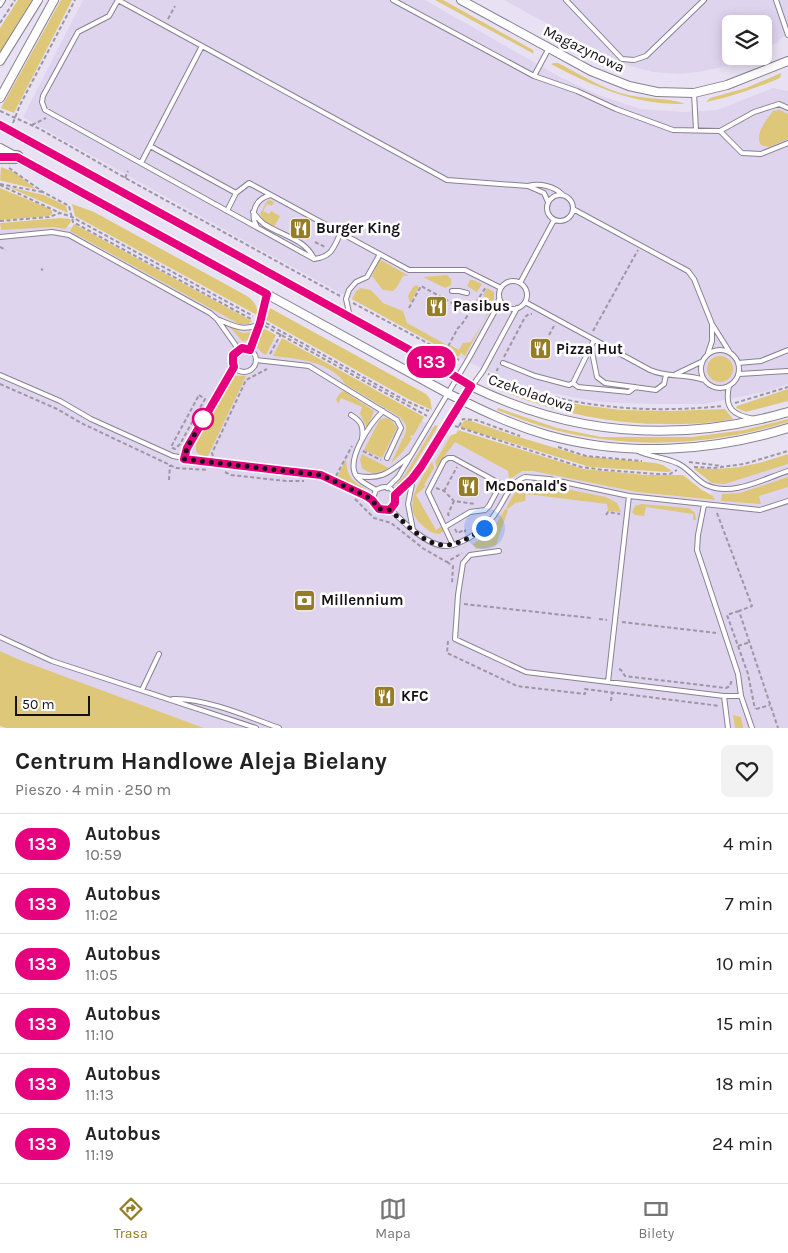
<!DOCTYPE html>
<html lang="pl">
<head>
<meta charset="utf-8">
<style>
	:root { --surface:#fff; --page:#f2f2f2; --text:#222; --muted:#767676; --line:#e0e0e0; --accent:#947d24 }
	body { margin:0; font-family:Karla,sans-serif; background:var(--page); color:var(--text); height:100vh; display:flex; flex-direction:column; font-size:19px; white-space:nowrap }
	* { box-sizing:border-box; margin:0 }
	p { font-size:16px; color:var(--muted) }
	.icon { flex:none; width:28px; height:28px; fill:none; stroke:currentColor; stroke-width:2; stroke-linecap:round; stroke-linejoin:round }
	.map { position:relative; height:728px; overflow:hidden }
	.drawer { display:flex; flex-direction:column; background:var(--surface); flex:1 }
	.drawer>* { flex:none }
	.badge { padding:0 10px; border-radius:16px; font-size:18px; line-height:32px }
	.controls { position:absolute; left:722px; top:15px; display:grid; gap:10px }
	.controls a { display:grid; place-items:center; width:50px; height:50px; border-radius:8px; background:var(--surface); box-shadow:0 2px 12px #0003; font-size:25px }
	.scale { position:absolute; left:15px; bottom:12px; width:75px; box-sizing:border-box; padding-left:5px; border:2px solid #151218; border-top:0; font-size:14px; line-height:18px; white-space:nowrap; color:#151218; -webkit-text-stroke:4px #fff; paint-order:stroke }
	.you { position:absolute; width:25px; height:25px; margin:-12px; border:4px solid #fff; border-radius:50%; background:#1a73e8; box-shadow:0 0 0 8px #1a73e833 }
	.map>.badge { position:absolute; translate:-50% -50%; box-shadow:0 0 0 2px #fff }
	.round { display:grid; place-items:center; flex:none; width:52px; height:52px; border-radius:8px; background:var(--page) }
	.summary { display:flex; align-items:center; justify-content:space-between; height:85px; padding:0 15px }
	h1 { font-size:24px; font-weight:700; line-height:38px }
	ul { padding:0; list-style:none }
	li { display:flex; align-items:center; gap:15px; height:60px; padding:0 15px; border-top:1px solid var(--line) }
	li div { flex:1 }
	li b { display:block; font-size:19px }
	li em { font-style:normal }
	li .badge { min-width:55px; font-weight:700; text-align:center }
	.dock { display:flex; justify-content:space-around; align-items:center; height:70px; border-top:1px solid var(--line); background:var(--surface); font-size:14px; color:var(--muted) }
	.dock a { display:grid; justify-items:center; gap:2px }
	.dock .current { color:var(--accent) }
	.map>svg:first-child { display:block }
	.built { fill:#dfd4ee }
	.green { fill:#dec779 }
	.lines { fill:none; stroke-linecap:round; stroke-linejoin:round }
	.lane-casing { stroke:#888192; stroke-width:6 }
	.street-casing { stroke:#888192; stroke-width:10 }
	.secondary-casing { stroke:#888192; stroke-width:14 }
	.path { stroke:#9c97a4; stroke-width:2; stroke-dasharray:4 2.5; stroke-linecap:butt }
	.lane { stroke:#fff; stroke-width:4 }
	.street { stroke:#fff; stroke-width:8 }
	.secondary { stroke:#fff; stroke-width:11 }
	.line-casing { stroke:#fff; stroke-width:11 }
	.line { stroke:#e6007e; stroke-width:8 }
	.walk { stroke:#151218; stroke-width:5; stroke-dasharray:0 9 }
	.stop-dot { fill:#fff; stroke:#e6007e; stroke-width:2.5 }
	.labels { text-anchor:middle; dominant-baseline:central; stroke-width:5; stroke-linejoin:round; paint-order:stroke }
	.street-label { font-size:15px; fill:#151218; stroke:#fff }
	.poi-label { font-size:15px; font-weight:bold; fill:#151218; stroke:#fff; text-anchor:start }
</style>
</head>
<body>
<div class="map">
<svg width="788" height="728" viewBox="0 0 788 728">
	<rect width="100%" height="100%" fill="#e8e1f3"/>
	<path class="built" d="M83 0H425L560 77 601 96 641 109 684 112 717 110 773 88 788 91V384L769 391 704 404H651L602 402 571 397 530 388 498 376 458 357 252 245 23 117Z
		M504 0H788V35L781 38 777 43 764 49V24H731V56H749L727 66 699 72 679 74 653 72 630 66 605 55Z
		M66 225 499 463 637 492 713 500 706 474 754 468 788 457V728H204L20 660 0 651V229Z"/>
	<path class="green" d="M18 0H33L0 53V28Z
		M61 0H72L14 113 1 108Z
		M435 0H443L533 50 534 54Z
		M554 63H558C581 75 603 89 628 95 645 99 671 98 685 104 634 105 595 87 551 64Z
		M781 73 780 78C755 88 733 97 706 102L710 98 746 88Z
		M780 110 788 114V139L769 147 761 145C754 135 766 120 773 111Z
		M1 167 14 172 36 189 2 181 0 180Z
		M8 187 44 195 66 206 68 213Z
		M0 188 50 209 52 211V214L49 216 0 220Z
		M270 200 274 202 272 206 267 204 263 211 269 214 271 211 280 216 274 227 264 221 260 214 267 201Z
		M72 204 94 212 247 296C254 301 258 306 257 315L75 216Z
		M60 218 70 219 71 222 65 229 54 227 1 230 0 223Z
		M74 224 252 321 249 324H239L70 231Z
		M381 260 409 276H403L397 287 393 291 383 290 372 276 379 261Z
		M447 275 451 279V285L445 288 423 277Z
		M470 280H473L482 284 477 292 467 286Z
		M416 285 419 287 410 303 408 296 413 287Z
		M361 288 371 290 383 303 403 311 407 323 447 345 445 350 352 299 356 291Z
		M487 288 494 292V302L465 356 461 353 458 357 447 351 450 345 459 350 463 343 471 342C478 329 497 307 483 295Z
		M270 308 426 394 430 399 432 410 410 400 266 320Z
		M230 327 243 333 253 332C251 338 249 341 242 341Z
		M263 328 276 335 266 355 262 353 257 347Z
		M282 338 424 417 413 436 411 435 410 437 412 438C406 448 400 456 391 463L406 432V425L400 417 345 384C332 362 296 358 273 356Z
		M707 369a13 13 0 1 1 26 0a13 13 0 1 1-26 0Z
		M235 376H246L207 458 201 456 196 451V444L232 379Z
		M509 386 529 393 581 405 621 410 670 411 725 409 733 419C714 423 694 424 675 424 616 425 560 414 505 392Z
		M788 389V401L746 412 736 408 737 406Z
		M344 391 374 411 367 428 360 414 362 407 341 398 338 404 336 399 341 392Z
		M498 408 557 428 601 437H692L744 430 788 419V422C712 446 629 450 551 429 533 424 515 417 497 410Z
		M387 418 392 421 397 428 382 458 364 450 379 421 381 419Z
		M468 420 509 434 582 456 655 463 663 465 672 471 667 472 590 467 460 427 464 421Z
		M435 425 438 426 410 472 398 485 397 484 406 473Z
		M458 430 583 469 646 475H683L702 490 713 496 715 500 637 492 533 471H522L509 480 508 471 455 442C449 451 442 458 437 468L435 462 451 435 456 434Z
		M362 454 389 468H390C379 473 371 476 362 468L360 460Z
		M788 454V464L725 484 712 483 694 469 696 468C731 471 755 465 788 454Z
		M346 459C347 476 351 481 366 489L364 491 337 478Z
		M432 461 434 468 424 485 426 486 416 495 436 530 442 526 444 530 440 534C433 534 427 530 422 525 400 506 421 480 432 461Z
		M788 477V487L759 496 761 504 721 501 722 494 740 493Z
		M524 482H531L606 497 617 503 621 512 608 511 607 504 526 494 525 501 515 503 508 509 506 508 519 486Z
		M641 504 689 508 695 513 696 520H693V514L646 507 644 516 635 515 632 512 635 506Z
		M505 509 508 510 496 545 487 548 476 549 473 544 492 530Z
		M0 651 20 660 204 728H6L0 726Z
		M733 715 741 717 743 728H735Z"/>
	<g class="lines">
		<defs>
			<path id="lane" d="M118 0 109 16 78 32 43 96 42 102 45 110 314 259C332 257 334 247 341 232
				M118 0 447 180 528 186 544 193 548 202
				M393 0 534 76 577 91 616 109 673 130 720 131 754 112 779 104 788 108
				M566 0 622 59 634 60 646 56 704 0
				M776 0 788 35
				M0 5 3 0
				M534 76 549 48
				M694 93 696 130
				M720 131 742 153 761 154 788 143
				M150 146 236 193 249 183 409 270H465L501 288
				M141 163 202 46
				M528 186C540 183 554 186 563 195
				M547 208a13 13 0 1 1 26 0a13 13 0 1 1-26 0Z
				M573 209 688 271 694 279 712 324 729 351
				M227 211 236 193
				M253 212C256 216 260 221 264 224 280 235 306 239 314 259
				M257 227C249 213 256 198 271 195
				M0 237 52 232 69 235 210 313 217 319 239 350
				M499 295a14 14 0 1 1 28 0a14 14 0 1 1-28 0Z
				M520 283 554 220
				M452 291H459L467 293
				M525 302 650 370C667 378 686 373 704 380
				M350 317 346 299 349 290 356 282 367 277 380 254
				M217 319C232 325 245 333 260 323
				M591 347 597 377 605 383 656 390 664 384 666 375
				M232 360a12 12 0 1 1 24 0a12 12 0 1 1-24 0Z
				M701 369a19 19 0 1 1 38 0a19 19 0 1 1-38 0Z
				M250 350 267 295
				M708 353 712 341V324
				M256 360 309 366 397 420 401 428 387 458
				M503 363 535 376 569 385 573 383 594 340
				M738 363 761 361 788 350
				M676 374 701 362
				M739 374 788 371
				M0 375 60 401 91 419 173 456 212 463 321 475 366 496C372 500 374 508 380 510 402 517 400 476 376 490L372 500
				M573 383 578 387 629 392 635 387
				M729 386C724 409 733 415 754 419
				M351 415C361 421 364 426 362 439
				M638 451C650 457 665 457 679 464 689 469 696 480 706 485 732 497 763 479 788 471
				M184 459 187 448 234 367
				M358 476C384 480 390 471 410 456
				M413 479 408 504 413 530
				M387 488 398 477 469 358 496 309 499 299
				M376 490C370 486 362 483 357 477 344 460 371 423 383 411
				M395 495 413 479 421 467 462 400 483 371 517 308
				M390 509C403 522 428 547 447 546 455 546 462 541 469 538 482 530 491 522 499 508 506 497 511 482 525 477L549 479 629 496 760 510 788 501
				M445 527 470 512 485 510 489 506 497 491V482L453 458H448L444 461 428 492 453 545
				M499 551 470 555 463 563 458 595 455 639 526 672 724 696H741L738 674 697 550 698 535 704 505
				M0 637 52 661 256 728
				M608 682 629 496
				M142 690 159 654
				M724 696 728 728
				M741 696 752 728
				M173 699C205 698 249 717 279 728"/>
			<path id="street" d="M461 0 591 71 629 86 657 92 694 93 727 85 788 61
				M0 61 38 0
				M0 98 54 0
				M0 125 428 360C443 369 458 380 473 387 574 436 680 443 788 412
				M0 148 449 394C481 410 512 425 547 435 626 457 711 452 788 428"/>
			<path id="secondary" d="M0 157H17"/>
		</defs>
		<use href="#lane" class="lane-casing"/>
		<use href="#street" class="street-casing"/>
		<use href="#secondary" class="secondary-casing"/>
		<path class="path" d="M168 19 175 6
			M0 23 15 0
			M0 111 40 129 129 180 340 296
			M13 123 20 105 75 0
			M32 125 46 118
			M9 168 43 192 69 206 73 222 251 319
			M125 178 128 171
			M0 184 42 192
			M0 185 60 213
			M0 221 49 217 60 213 72 217 253 316
			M315 242 325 247
			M0 247 6 250
			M41 269 43 270
			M353 303 459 360
			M409 308 421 286 463 309 465 305 471 308
			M266 323 406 401 429 411
			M265 326 427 416
			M593 331 638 250
			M549 335 554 326
			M445 352 458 328 462 324 486 287
			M270 354 281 334
			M504 357 525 317 529 314H532
			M488 374C560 408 645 414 723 406
			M494 377 498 368
			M0 384 57 409 81 423 170 465 176 468 208 470
			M502 391 506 382
			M199 395 205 399 180 444 175 449 171 447Z
			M735 403 788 387
			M455 426 581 467 604 470 657 474H670L677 470
			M459 426 463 419 476 420 520 436
			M558 447 586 456 642 461
			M363 451 381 460
			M213 456 212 453 246 380 267 369
			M689 462 722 466
			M694 467 714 468 744 464 788 451
			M225 472 231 475 286 481H304
			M336 476 352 446
			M169 480 170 465
			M436 488 444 491 454 501
			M444 491 457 467
			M355 499 374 518 391 523 424 549 447 562 462 553
			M717 513 752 606 739 611 778 728
			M606 515 608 512 620 514
			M449 516 448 514 454 501 475 504
			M455 529 457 533 465 530V532
			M447 562 453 566 452 584
			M464 604 591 618
			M739 611 727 615 748 674 755 709
			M599 619 607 620
			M622 622 716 633
			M448 641 447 653 517 686 585 694V689L720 706
			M738 646 750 642
			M619 669 621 670 625 676 726 688 730 686 731 682H733
			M611 701 612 692
			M756 709 770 705"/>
		<use href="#lane" class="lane"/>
		<use href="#street" class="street"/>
		<use href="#secondary" class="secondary"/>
	</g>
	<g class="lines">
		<defs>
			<path id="line" d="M0 125 428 360 471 386 421 467 412 479 395 495V503L390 510 379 509 372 500 366 496 321 475 184 459 187 448 234 367 233 363V355L242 348 250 350 260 323 267 294 17 157H0"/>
		</defs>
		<use href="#line" class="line-casing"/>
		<use href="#line" class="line"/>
		<path class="walk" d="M203 419 187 448 184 459 321 475 366 496 372 500 379 509 390 510C425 541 439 561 484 528"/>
	</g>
	<defs>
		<symbol id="restaurant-square" viewBox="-11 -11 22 22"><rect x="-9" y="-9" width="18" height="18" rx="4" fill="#947d24" stroke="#fff"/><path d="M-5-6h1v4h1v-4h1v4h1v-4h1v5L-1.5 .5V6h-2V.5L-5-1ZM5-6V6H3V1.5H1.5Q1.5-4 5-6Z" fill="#fff"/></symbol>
		<symbol id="bank-square" viewBox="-11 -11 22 22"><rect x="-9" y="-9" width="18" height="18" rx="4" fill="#947d24" stroke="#fff"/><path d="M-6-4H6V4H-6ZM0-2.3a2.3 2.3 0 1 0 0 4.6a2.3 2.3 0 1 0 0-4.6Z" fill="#fff"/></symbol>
	</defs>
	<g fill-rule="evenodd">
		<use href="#restaurant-square" x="288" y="216" width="25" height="25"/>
		<use href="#restaurant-square" x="424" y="294" width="25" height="25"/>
		<use href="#restaurant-square" x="528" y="336" width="25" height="25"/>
		<use href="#restaurant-square" x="456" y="474" width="25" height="25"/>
		<use href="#bank-square" x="292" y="588" width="25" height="25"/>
		<use href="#restaurant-square" x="372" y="684" width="25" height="25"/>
	</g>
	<circle class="stop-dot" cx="203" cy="419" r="10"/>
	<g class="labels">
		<g class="street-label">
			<text transform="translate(584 49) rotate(26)">Magazynowa</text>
			<text transform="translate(531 393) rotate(19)">Czekoladowa</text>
		</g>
		<g class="poi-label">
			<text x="316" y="228">Burger King</text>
			<text x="453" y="306">Pasibus</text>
			<text x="556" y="349">Pizza Hut</text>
			<text x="485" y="486">McDonald's</text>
			<text x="321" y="600">Millennium</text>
			<text x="401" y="696">KFC</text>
		</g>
	</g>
</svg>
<div class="controls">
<a><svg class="icon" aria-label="layers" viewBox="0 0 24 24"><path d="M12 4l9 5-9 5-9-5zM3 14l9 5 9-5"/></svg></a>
</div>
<div class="scale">50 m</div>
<div class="you" style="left:484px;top:528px"></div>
<b class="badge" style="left:431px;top:362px;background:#e6007e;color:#fff">133</b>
</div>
<section class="drawer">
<div class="summary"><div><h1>Centrum Handlowe Aleja Bielany</h1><p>Pieszo · 4 min · 250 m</p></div><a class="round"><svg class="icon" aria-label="heart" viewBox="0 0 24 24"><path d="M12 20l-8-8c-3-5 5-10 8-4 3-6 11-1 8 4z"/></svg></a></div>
<ul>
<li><span class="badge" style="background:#e6007e;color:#fff">133</span><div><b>Autobus</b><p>10:59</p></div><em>4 min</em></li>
<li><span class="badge" style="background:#e6007e;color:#fff">133</span><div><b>Autobus</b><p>11:02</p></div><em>7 min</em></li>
<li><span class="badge" style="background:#e6007e;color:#fff">133</span><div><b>Autobus</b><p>11:05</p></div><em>10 min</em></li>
<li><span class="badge" style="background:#e6007e;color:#fff">133</span><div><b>Autobus</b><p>11:10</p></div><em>15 min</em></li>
<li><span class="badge" style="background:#e6007e;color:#fff">133</span><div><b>Autobus</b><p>11:13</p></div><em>18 min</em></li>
<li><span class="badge" style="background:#e6007e;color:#fff">133</span><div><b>Autobus</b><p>11:19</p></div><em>24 min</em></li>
</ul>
</section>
<nav class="dock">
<a class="current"><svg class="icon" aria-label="directions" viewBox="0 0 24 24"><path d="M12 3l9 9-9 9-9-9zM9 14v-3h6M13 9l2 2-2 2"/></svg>Trasa</a>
<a><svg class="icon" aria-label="map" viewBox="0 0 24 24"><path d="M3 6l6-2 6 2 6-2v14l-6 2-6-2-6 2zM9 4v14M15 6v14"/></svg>Mapa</a>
<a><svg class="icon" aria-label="tickets" viewBox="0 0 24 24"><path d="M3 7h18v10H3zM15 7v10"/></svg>Bilety</a>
</nav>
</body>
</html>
